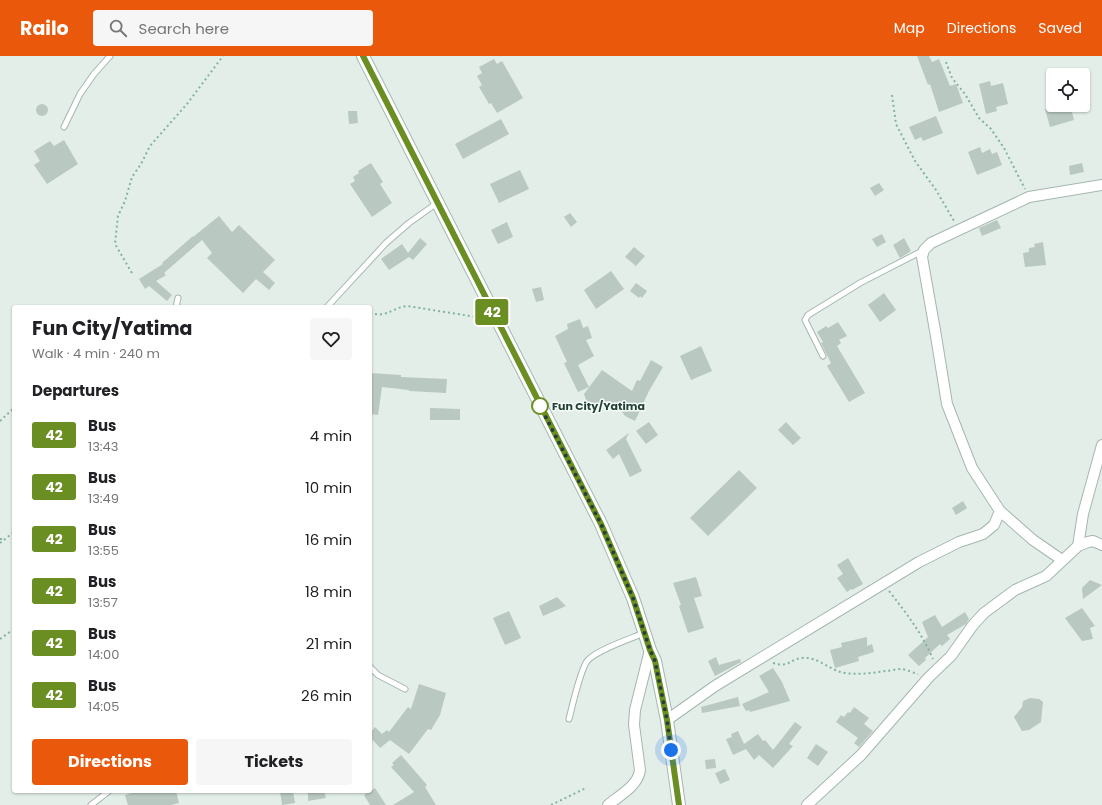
<!DOCTYPE html>
<html lang="en">
<head>
<meta charset="utf-8">
<style>
	:root { --surface:#fff; --page:#f6f6f6; --text:#202124; --muted:#757577; --accent:#ea580c }
	body { margin:0; font-family:Poppins,sans-serif; background:var(--page); color:var(--text); height:100vh; display:flex; flex-direction:column; font-size:15px; white-space:nowrap }
	* { box-sizing:border-box; margin:0 }
	p { font-size:13px; color:var(--muted) }
	.icon { flex:none; width:22px; height:22px; fill:none; stroke:currentColor; stroke-width:2; stroke-linecap:round; stroke-linejoin:round }
	.map { position:relative; flex:1; overflow:hidden }
	.panel { position:absolute; left:12px; top:249px; width:360px; height:488px; display:flex; flex-direction:column; background:var(--surface); border-radius:4px; box-shadow:0 1px 3px #0004 }
	.panel>* { flex:none }
	.badge { padding:0 8px; border-radius:3px; font-size:14px; line-height:26px }
	.tools { position:absolute; left:1046px; top:12px; display:grid; gap:8px }
	.tools a { display:grid; place-items:center; width:44px; height:44px; border-radius:4px; background:var(--surface); box-shadow:0 1px 3px #0004; font-size:20px }
	.you { position:absolute; width:20px; height:20px; margin:-10px; border:3px solid #fff; border-radius:50%; background:#1a73e8; box-shadow:0 0 0 6px #1a73e833 }
	.map>.badge { position:absolute; translate:-50% -50%; box-shadow:0 0 0 2px #fff }
	h2 { padding:0 20px; font-size:15px; line-height:36px }
	.round { display:grid; place-items:center; flex:none; width:42px; height:42px; border-radius:4px; background:var(--page) }
	.summary { display:flex; align-items:center; justify-content:space-between; height:68px; padding:0 20px }
	h1 { font-size:19px; font-weight:700; line-height:30px }
	.button { display:flex; gap:8px; margin-top:auto; padding:8px 20px }
	.button a { flex:1; height:46px; border-radius:4px; background:var(--accent); color:#fff; font-size:16px; font-weight:700; line-height:46px; text-align:center }
	.button a+a { background:var(--page); color:var(--text) }
	ul { padding:0; list-style:none }
	li { display:flex; align-items:center; gap:12px; height:52px; padding:0 20px }
	li div { flex:1 }
	li b { display:block; font-size:15px }
	li em { font-style:normal }
	li .badge { min-width:44px; font-weight:700; text-align:center }
	header { display:flex; align-items:center; gap:24px; box-sizing:border-box; height:56px; padding:0 20px; background:var(--accent); color:#fff }
	header strong { font-size:19px }
	nav { display:flex; gap:22px; margin-inline-start:auto; font-size:14px }
	.search { width:280px; height:36px; background:var(--page); display:flex; align-items:center; gap:10px; box-sizing:border-box; padding:0 14px; border-radius:4px; color:var(--muted); font-size:15px }
	.map>svg:first-child { display:block }
	.building { fill:#b9c8c1 }
	.lines { fill:none; stroke-linecap:round; stroke-linejoin:round }
	.lane-casing { stroke:#a5b6b0; stroke-width:7 }
	.street-casing { stroke:#a5b6b0; stroke-width:12 }
	.secondary-casing { stroke:#a1bab0; stroke-width:14 }
	.path { stroke:#83b2a1; stroke-width:2; stroke-dasharray:2 3; stroke-linecap:butt }
	.lane { stroke:#fff; stroke-width:5 }
	.street { stroke:#fff; stroke-width:10 }
	.secondary { stroke:#fff; stroke-width:12 }
	.line-casing { stroke:#fff; stroke-width:9 }
	.line { stroke:#6b8e23; stroke-width:6 }
	.walk { stroke:#224036; stroke-width:4; stroke-dasharray:0 7.2 }
	.stop-dot { fill:#fff; stroke:#6b8e23; stroke-width:2 }
	.labels { text-anchor:middle; dominant-baseline:central; stroke-width:3; stroke-linejoin:round; paint-order:stroke }
	.stop-label { font-size:11px; font-weight:bold; fill:#224036; stroke:#f4faf7; text-anchor:start }
</style>
</head>
<body>
<header>
<strong>Railo</strong>
<div class="search"><svg class="icon" aria-label="search" viewBox="0 0 24 24"><circle cx="10" cy="10" r="6"/><path d="M15 15l6 6"/></svg>Search here</div>
<nav><a>Map</a><a>Directions</a><a>Saved</a></nav>
</header>
<div class="map">
<svg width="1102" height="749" viewBox="0 0 1102 749">
	<rect width="100%" height="100%" fill="#e3eee9"/>
	<path class="building" d="M917 0H929L932 6 939 3 950 30 956 28 963 47 939 56 930 28 928 29Z
		M494 3 497 8 502 5 523 42 497 57 491 47 489 48 479 31 482 29 477 20 482 17 479 11Z
		M990 25 991 30 1003 27 1008 48 996 51 997 55 986 58 979 28Z
		M36 54a6 6 0 1 1 12 0a6 6 0 1 1-12 0Z
		M1059 49H1070L1074 64 1050 71 1045 53Z
		M348 55H357L358 67 349 68Z
		M936 60 943 77 923 85 921 81 915 84 909 71Z
		M501 63 509 78 463 103 455 88Z
		M64 84 78 108 47 128 34 109 40 105 34 95 50 85 54 90Z
		M980 91 982 97 990 93 992 98 997 96 1002 109 977 119 968 96Z
		M371 107 383 126 380 128 392 147 372 161 350 128 355 125 353 121 359 117 358 115Z
		M1082 107 1084 116 1070 119 1069 110Z
		M520 114 529 133 499 147 490 128Z
		M879 127 884 134 875 140 870 132Z
		M570 157 577 166 571 171 564 161Z
		M219 160 232 176 239 169 275 204 263 216 275 227 269 234 256 223 243 237 207 202 212 197 202 184 164 217 166 219 156 225 172 239 167 245 149 230 145 233 139 223 163 208 162 207 193 180V181Z
		M997 164 1001 172 982 180 979 172Z
		M507 166 513 181 498 188 491 174Z
		M882 178 886 186 877 191 872 183Z
		M420 182 427 188 413 204 409 201 389 214 381 203 402 188 408 197Z
		M904 182 911 195 900 202 893 189Z
		M1043 186 1046 209 1025 211 1023 197 1029 196V192L1035 191 1034 188Z
		M634 191 645 200 636 210 625 201Z
		M611 215 624 233 596 253 584 234Z
		M636 227 647 235 642 242 640 240 639 242 630 235Z
		M541 231 544 244 536 246 532 233Z
		M884 237 896 254 880 266 868 249Z
		M580 263 583 272 588 270 592 282 586 284 594 300 578 309 589 331 578 336 564 307 567 306 555 280 568 273 567 268Z
		M838 266 847 280 839 284 841 287 837 290 865 337 849 346 827 310 831 307 821 287 823 286 817 276 826 270 828 272Z
		M701 290 712 315 691 324 680 300Z
		M651 304 663 311 649 335 635 365 625 360 615 346 612 348 608 345 589 352 584 338 602 314 632 335 637 324 640 325Z
		M370 317 401 319V321L447 323 446 337 409 335V334L382 331 378 359 370 358Z
		M430 352 460 353V364H430Z
		M649 366 658 379 646 388 636 375Z
		M786 366 801 382 793 389 778 374Z
		M629 377 626 383 642 415 630 421 619 398 613 403 606 394Z
		M739 414 757 432 708 480 690 462Z
		M963 445 967 452 956 459 952 452Z
		M848 502 863 528 852 534 851 533 847 536 837 522 843 518 837 509Z
		M696 521 702 540 694 542 704 572 688 577 679 550 681 549 673 527Z
		M1090 524 1102 529 1083 543 1082 532Z
		M557 541 566 550 543 560 539 550Z
		M1082 552 1095 570 1090 572 1093 583 1082 585 1065 562Z
		M509 555 521 582 505 589 493 562Z
		M965 556 969 563 966 568 947 579 950 583 942 590 940 588 925 602 926 604 919 610 908 599 928 581 922 566 935 559 942 571Z
		M867 581V590L872 588 874 596 858 601 859 605 835 612 830 594 842 591 841 587Z
		M716 601 719 609 740 603 741 606 715 620 708 605Z
		M773 612 782 626 790 645 750 656 749 654 746 655 742 648 769 636 759 620Z
		M419 628 446 637 440 659 431 674 428 673 409 698 390 684 380 692 370 681V677L375 671 382 678 387 674 389 676 408 651 411 653Z
		M738 641 740 650 702 657 701 651Z
		M1030 642 1039 643 1043 646 1041 666 1029 674 1022 675 1014 661 1022 651 1023 645Z
		M854 651 869 662 864 668 873 675 859 691 854 687 858 682 836 666 841 659 844 661 848 656 850 657Z
		M795 666 802 671 789 688 793 690 773 712 759 699 754 704 746 693 733 699 726 683 732 681 731 678 738 675 744 688 758 678 763 685 765 684 773 694Z
		M816 688 828 696 818 710 807 702Z
		M401 699 427 729 425 731 436 749H393L414 736 391 711 394 709 392 707Z
		M715 703 716 712 706 713 705 704Z
		M725 713 730 724 720 728 715 717Z
		M375 732 386 749H370L364 739Z
		M138 735H176L179 747 171 749H128L125 739Z
		M280 735H293L295 747 282 749Z
		M308 735H324L326 742 308 745Z"/>
	<g class="lines">
		<defs>
			<path id="lane" d="M64 71 80 38 94 18 110 0
				M176 251 178 242
				M327 251 386 187 409 167 437 147
				M823 300 805 264 808 259 860 227 924 194
				M370 611 378 619 405 633
				M569 663C572 651 581 611 588 604 599 593 630 583 644 577
				M91 749 109 735"/>
			<path id="street" d="M1000 455 1033 484 1062 504
				M1078 490 1083 458 1102 389
				M667 664 715 630 919 506 959 486 983 478 994 469 1000 455 972 412 947 348 936 280 922 201 924 194 931 187 1029 141 1102 129
				M608 749C620 739 638 730 640 714L634 669 635 654 650 594
				M807 749 861 699 929 621 951 600 973 569 984 557 1015 534 1046 520 1078 490 1088 486 1093 485 1102 489"/>
			<path id="secondary" d="M363 0 601 468 633 542 650 594 655 605 667 664 679 749"/>
		</defs>
		<use href="#lane" class="lane-casing"/>
		<use href="#street" class="street-casing"/>
		<use href="#secondary" class="secondary-casing"/>
		<path class="path" d="M946 6 952 22 965 38 979 62 991 73 1004 92 1025 133
			M892 39 896 68 915 105 936 134 954 165
			M132 217 115 188 118 160 125 145 132 121 141 108 150 90 187 48 223 0
			M370 257C388 262 391 252 407 250L483 262
			M0 365 14 352
			M0 483H4
			M0 487 14 476
			M889 535C907 558 921 576 933 603
			M0 583 14 573
			M773 607C789 612 790 603 802 602 818 600 830 615 845 617 859 619 872 617 885 615 890 615 896 613 901 613 906 613 913 617 918 618
			M551 749 586 732"/>
		<use href="#lane" class="lane"/>
		<use href="#street" class="street"/>
		<use href="#secondary" class="secondary"/>
	</g>
	<g class="lines">
		<defs>
			<path id="line" d="M363 0 601 468 633 542 650 594 655 605 667 664 679 749"/>
		</defs>
		<use href="#line" class="line-casing"/>
		<use href="#line" class="line"/>
		<path class="walk" d="M540 350 538 346 601 468 633 542 650 594 655 605 667 664 671 694"/>
	</g>
	<circle class="stop-dot" cx="540" cy="350" r="8"/>
	<g class="labels">
		<g class="stop-label">
			<text x="552" y="350">Fun City/Yatima</text>
		</g>
	</g>
</svg>
<div class="tools">
<a><svg class="icon" aria-label="locate" viewBox="0 0 24 24"><circle cx="12" cy="12" r="6"/><path d="M12 2v4M12 18v4M2 12h4M18 12h4"/></svg></a>
</div>
<div class="you" style="left:671px;top:694px"></div>
<b class="badge" style="left:492px;top:256px;background:#6b8e23;color:#fff">42</b>
<section class="panel">
<div class="summary"><div><h1>Fun City/Yatima</h1><p>Walk · 4 min · 240 m</p></div><a class="round"><svg class="icon" aria-label="heart" viewBox="0 0 24 24"><path d="M12 20l-8-8c-3-5 5-10 8-4 3-6 11-1 8 4z"/></svg></a></div>
<h2>Departures</h2>
<ul>
<li><span class="badge" style="background:#6b8e23;color:#fff">42</span><div><b>Bus</b><p>13:43</p></div><em>4 min</em></li>
<li><span class="badge" style="background:#6b8e23;color:#fff">42</span><div><b>Bus</b><p>13:49</p></div><em>10 min</em></li>
<li><span class="badge" style="background:#6b8e23;color:#fff">42</span><div><b>Bus</b><p>13:55</p></div><em>16 min</em></li>
<li><span class="badge" style="background:#6b8e23;color:#fff">42</span><div><b>Bus</b><p>13:57</p></div><em>18 min</em></li>
<li><span class="badge" style="background:#6b8e23;color:#fff">42</span><div><b>Bus</b><p>14:00</p></div><em>21 min</em></li>
<li><span class="badge" style="background:#6b8e23;color:#fff">42</span><div><b>Bus</b><p>14:05</p></div><em>26 min</em></li>
</ul>
<div class="button"><a>Directions</a><a>Tickets</a></div>
</section>
</div>
</body>
</html>
